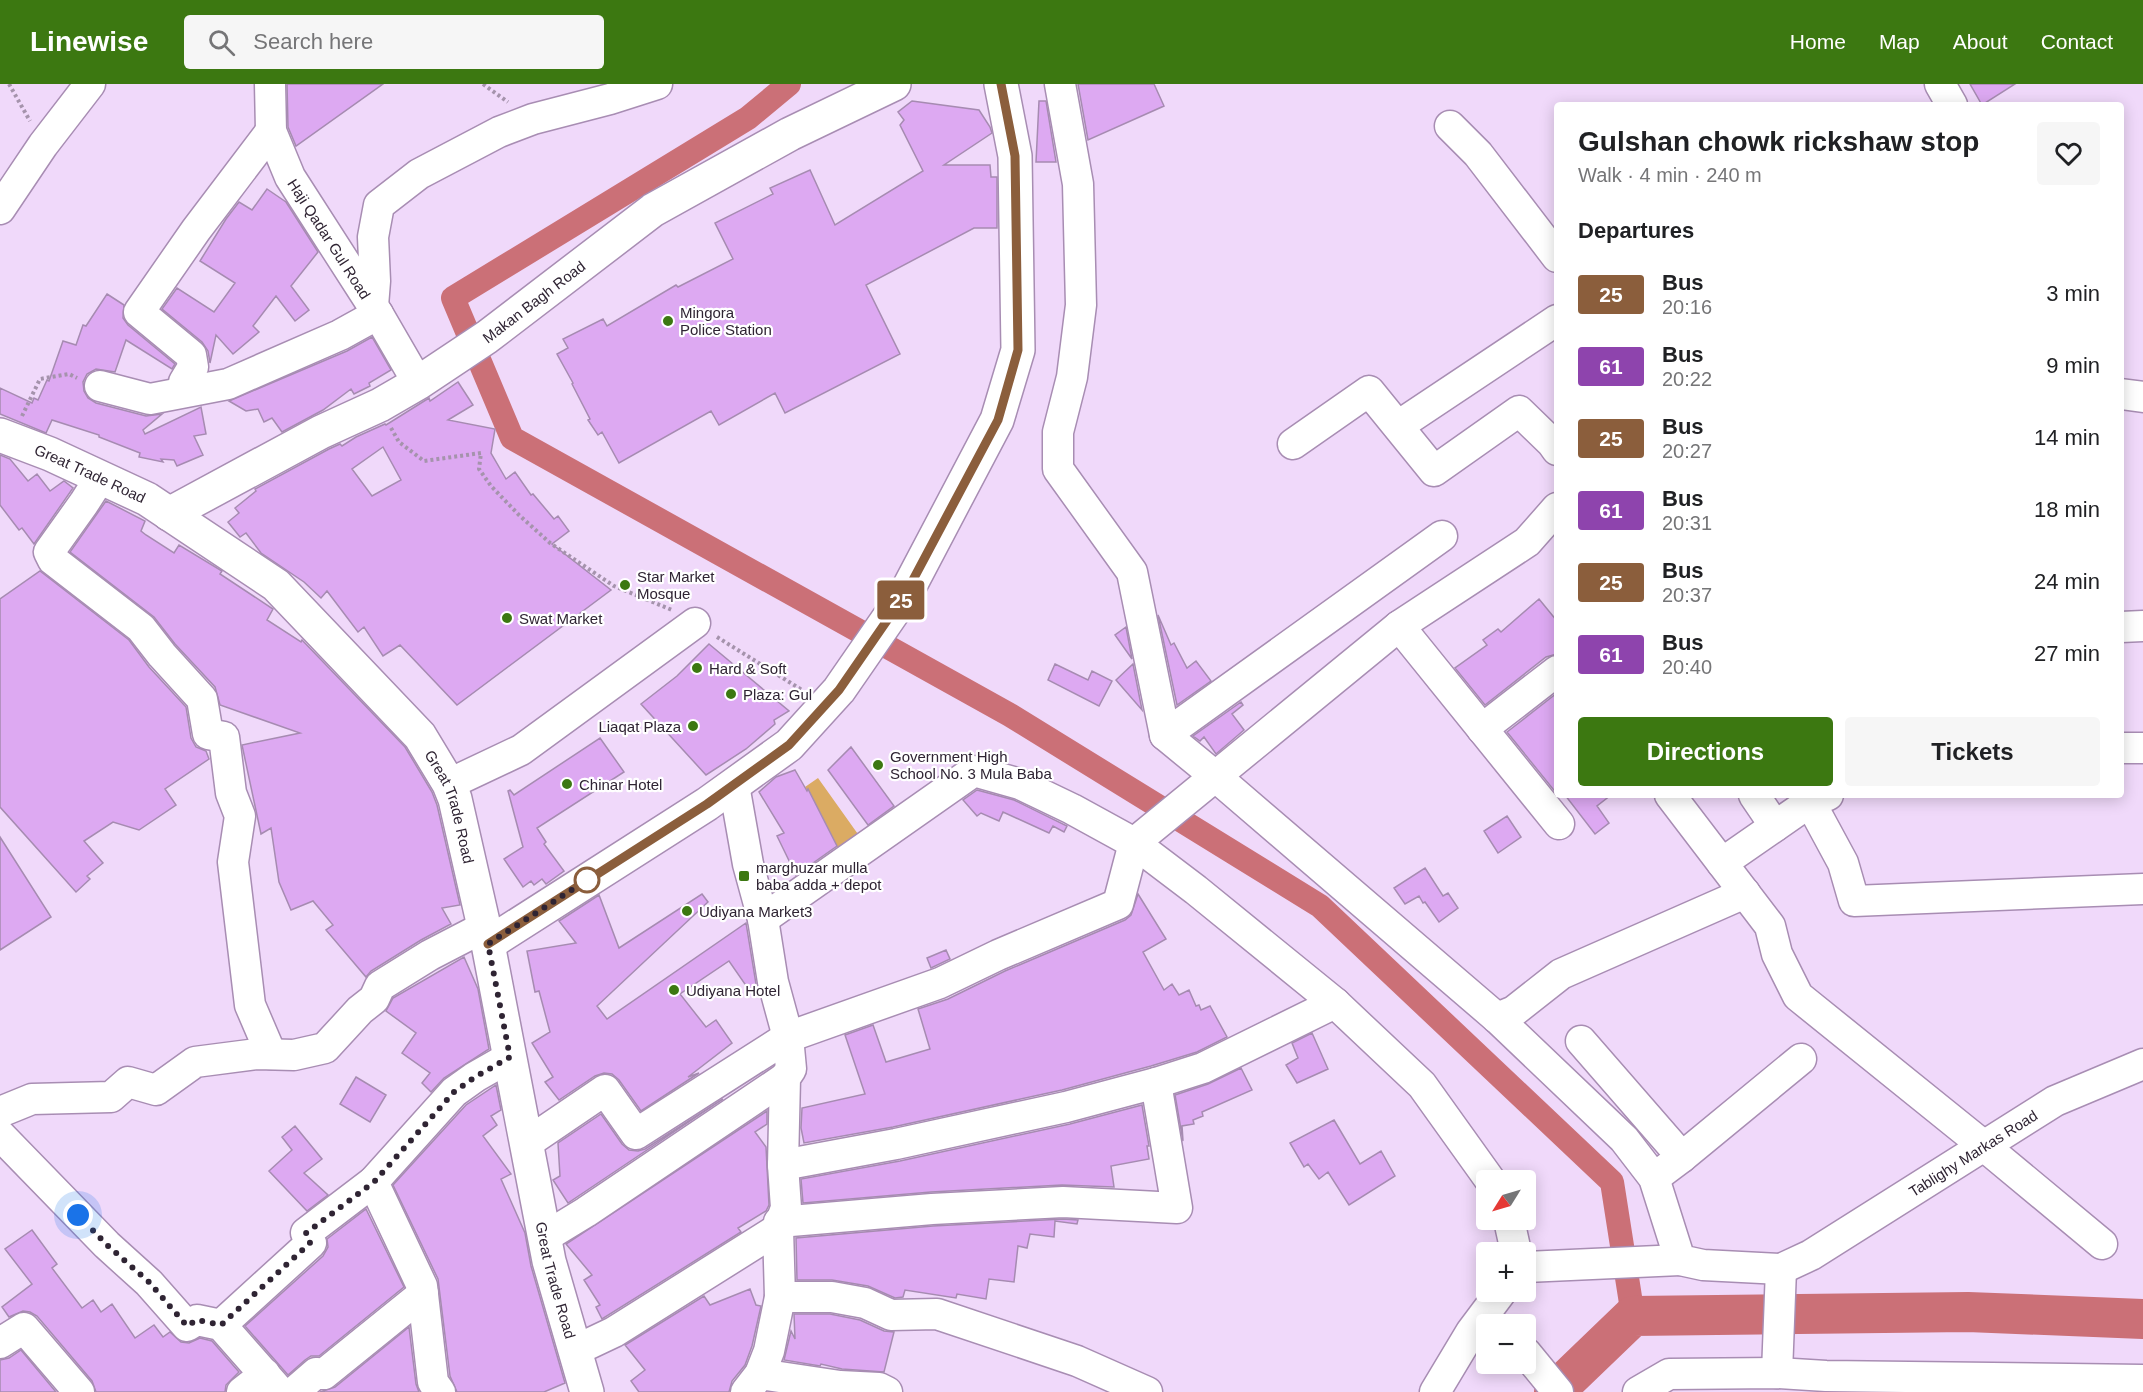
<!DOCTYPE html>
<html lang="en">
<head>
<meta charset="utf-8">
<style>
	:root { --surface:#fff; --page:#f6f6f6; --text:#202124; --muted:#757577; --accent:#3c7811 }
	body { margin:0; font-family:Helvetica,sans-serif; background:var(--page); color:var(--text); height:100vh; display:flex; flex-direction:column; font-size:22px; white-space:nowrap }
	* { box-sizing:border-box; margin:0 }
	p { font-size:20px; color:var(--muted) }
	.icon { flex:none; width:33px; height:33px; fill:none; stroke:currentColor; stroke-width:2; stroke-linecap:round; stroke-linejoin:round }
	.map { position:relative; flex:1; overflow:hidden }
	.side { position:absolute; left:1554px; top:18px; width:570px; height:696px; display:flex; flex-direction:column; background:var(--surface); border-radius:6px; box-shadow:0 3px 15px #0003 }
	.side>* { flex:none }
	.badge { padding:0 12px; border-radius:4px; font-size:21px; line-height:39px }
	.needle { width:39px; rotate:233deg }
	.controls { position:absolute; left:1476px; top:1086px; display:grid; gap:12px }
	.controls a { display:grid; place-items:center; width:60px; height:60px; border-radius:6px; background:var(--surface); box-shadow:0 3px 15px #0003; font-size:30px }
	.you { position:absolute; width:30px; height:30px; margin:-15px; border:4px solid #fff; border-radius:50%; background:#1a73e8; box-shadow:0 0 0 9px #1a73e833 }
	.map>.badge { position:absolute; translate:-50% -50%; box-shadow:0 0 0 3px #fff }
	h2 { padding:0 24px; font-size:22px; line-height:54px }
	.round { display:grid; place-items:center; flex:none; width:63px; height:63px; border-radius:6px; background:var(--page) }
	.summary { display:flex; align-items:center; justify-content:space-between; height:102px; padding:0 24px }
	h1 { font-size:28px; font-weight:700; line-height:45px }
	.action { display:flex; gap:12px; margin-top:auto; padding:12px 24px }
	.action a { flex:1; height:69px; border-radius:6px; background:var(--accent); color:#fff; font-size:24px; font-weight:700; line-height:69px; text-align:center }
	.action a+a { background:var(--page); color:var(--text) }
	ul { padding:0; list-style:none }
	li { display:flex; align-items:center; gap:18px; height:72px; padding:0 24px }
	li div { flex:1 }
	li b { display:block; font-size:22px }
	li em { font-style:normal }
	li .badge { min-width:66px; font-weight:700; text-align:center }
	header { display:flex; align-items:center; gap:36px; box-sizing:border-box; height:84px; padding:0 30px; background:var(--accent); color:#fff }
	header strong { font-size:28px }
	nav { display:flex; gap:33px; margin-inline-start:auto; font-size:21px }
	.search { width:420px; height:54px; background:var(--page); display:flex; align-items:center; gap:15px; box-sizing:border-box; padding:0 21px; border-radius:6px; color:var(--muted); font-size:22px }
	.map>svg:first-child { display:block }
	.green { fill:#dbab63 }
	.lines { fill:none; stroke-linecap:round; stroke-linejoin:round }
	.canal { stroke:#cb7077; stroke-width:24 }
	.river { stroke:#cb7077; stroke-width:40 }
	.building { fill:#dda9f2; stroke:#a68bb1; stroke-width:1.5; fill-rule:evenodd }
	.minor-casing { stroke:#a88db3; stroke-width:33 }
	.major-casing { stroke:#a88db3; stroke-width:36 }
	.path { stroke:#a593ac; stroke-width:4; stroke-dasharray:3 3; stroke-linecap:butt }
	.minor { stroke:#fff; stroke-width:30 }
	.major { stroke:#fff; stroke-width:33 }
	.line-casing { stroke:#fff; stroke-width:14 }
	.line { stroke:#8b5e3c; stroke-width:9 }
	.walk { stroke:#2f2433; stroke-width:6; stroke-dasharray:0 10.8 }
	.poi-dot { fill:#3c7811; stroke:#fff; stroke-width:2 }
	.stop-dot { fill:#fff; stroke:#8b5e3c; stroke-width:3 }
	.labels { text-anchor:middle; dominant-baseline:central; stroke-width:4.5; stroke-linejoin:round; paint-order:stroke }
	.street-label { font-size:15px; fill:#2f2433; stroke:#fff }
	.poi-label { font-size:15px; fill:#2f2433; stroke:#fff; text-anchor:start }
</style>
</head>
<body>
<header>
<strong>Linewise</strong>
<div class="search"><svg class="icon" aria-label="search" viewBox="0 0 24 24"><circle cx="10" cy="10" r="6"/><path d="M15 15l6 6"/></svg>Search here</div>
<nav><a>Home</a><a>Map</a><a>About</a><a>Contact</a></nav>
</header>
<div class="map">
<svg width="2143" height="1308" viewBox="0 0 2143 1308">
	<rect width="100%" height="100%" fill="#f0d9fa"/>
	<path class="green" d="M818 694 860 753 839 767 821 730 805 703Z"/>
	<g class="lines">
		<path class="canal" d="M789 0 748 34 453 214 512 354 1010 631 1320 822 1612 1098 1633 1232"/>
		<path class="river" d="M1554 1308 1633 1232 1968 1228 2143 1235"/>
	</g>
	<path class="building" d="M287 0H383L296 62 288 43Z
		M1078 0H1154L1164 22 1088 56Z
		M1970 0H2015L1982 21Z
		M912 17 979 26 990 43 992 49 944 81H990L991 93H997V144H974L866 201 900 270 785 329 775 309 719 341 711 327 619 379 602 348 598 351 588 336 590 335 572 300 573 299 557 270 568 264 563 255 603 235 607 242 676 201 678 203 733 175 715 139 773 110 770 104 810 86 835 141 923 87 900 41 904 36 898 28Z
		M1039 17H1046L1056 78H1036Z
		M267 105 286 118 318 168 291 202 309 226 295 237 276 212 253 242 259 248 233 270 216 251 210 279 208 267 202 258 162 225 177 204 214 228 235 199 200 177 226 135 239 118 252 126Z
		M107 210 124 221 123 234 128 241 175 280 172 285 126 256 115 288 96 285 87 290 83 298 84 307 88 314 96 319 146 332 162 330 143 346 145 350 201 323 206 350 194 352 203 371 177 382 174 376 161 375 163 378 139 373 140 369 99 353V351L52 336 46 349 0 330V304L32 319 34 314 38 316 47 296 49 297 63 257 76 261 83 241 86 242Z
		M372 253 391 286 369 299 370 302 354 310 351 305 323 326 282 348 272 334 264 338 258 325 246 327 229 317 347 267Z
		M458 298 473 321 448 336 495 345 491 369 506 395 515 388 531 411 533 410 554 435 558 432 569 447 552 460 611 506 457 621 400 561 383 572 364 543 358 548 327 507 321 514 304 498 261 469 246 449 240 453 228 438 239 429 235 424 256 407 255 405 329 365 340 360 342 362 356 353 385 340 386 341 429 314 430 317ZM383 363 401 396 372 412 352 385Z
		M0 371 10 375 28 397 37 390 50 407 64 397 73 404 34 460 22 444 19 446 0 421Z
		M106 417 145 437 141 447 146 451 174 469 179 461 222 487 220 490 273 525 267 536 301 558 302 556 405 663 432 708 437 721 460 821 442 824 451 840 421 856 371 887 366 893 326 846 333 841 313 817 291 826 279 798 271 744 261 750 242 661 300 649 220 621 215 603 175 560 154 533 70 468Z
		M40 487 129 556 149 583 186 623 191 654 196 663 206 667 209 675 165 705 176 721 139 746 113 738 84 757 103 779 87 792 90 795 76 808 0 723V515Z
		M1539 515 1557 537V570L1546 573 1485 621 1455 584 1487 561 1483 556 1498 545 1501 548Z
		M1158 531 1171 561 1174 559 1187 584 1196 577 1211 597 1177 621Z
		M1126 543 1132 575 1115 551Z
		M709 560 789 627 774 636 775 640 746 665 706 691 641 620 677 592Z
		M1055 580 1088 596 1092 587 1112 597 1099 622 1048 596Z
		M1133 580 1142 626 1116 596Z
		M1557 609V710L1507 648Z
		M1241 618 1243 621 1232 630 1244 646 1216 670 1204 653 1200 657 1193 652Z
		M600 654 624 688 537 744 546 758 544 760 564 787 546 800 542 795 534 801 531 797 523 803 504 775 523 763 508 707 510 706 514 711Z
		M851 663 894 722 868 741 828 686Z
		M795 686 807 707 808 705 837 762 796 791 777 752 784 749 759 708 776 693Z
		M977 706 1014 716 1067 742 1064 748 1053 742 1049 749 1003 728 999 737 981 729 977 732 963 716Z
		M1565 711H1611L1597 722 1609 739 1595 750Z
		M1507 732 1521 753 1498 769 1484 747Z
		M0 753 51 833 0 866Z
		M1425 784 1443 812 1448 809 1458 824 1439 838 1425 818 1423 819 1419 812 1405 820 1394 804Z
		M702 810 708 818 597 922 607 935 746 839 756 900 749 906 729 877 680 910 706 943 716 936 732 959 688 993 699 989 641 1027 619 996 612 990 604 989 595 992 559 1016 545 998 553 993 532 959 550 948 539 907 535 908 527 867 576 859 559 837 599 811 619 864Z
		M1138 810 1166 855 1143 868 1164 906 1172 900 1179 911 1189 906 1196 922 1199 921 1201 926 1210 922 1227 953 1197 968 1151 982 1062 1006 893 1043 804 1059 801 1044 802 1024 865 1010 845 951 873 941 886 978 930 965 918 925 948 915 1005 887 1125 836 1131 831Z
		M946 866 950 875 931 884 927 874Z
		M464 873 478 905 489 965 444 994 431 1008 422 999 430 989 402 969 416 949 386 927 393 914Z
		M1312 949 1328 985 1297 999 1286 981 1298 974 1292 959Z
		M1241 984 1252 1006 1202 1028 1203 1032 1193 1036 1194 1040 1182 1042 1183 1057 1175 1011 1208 1000Z
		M356 993 386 1011 370 1038 340 1020Z
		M496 1001 501 1026 491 1032 497 1041 483 1052 511 1090 501 1095 525 1149 531 1182 565 1299 544 1308H457L450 1292 438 1195 393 1101 466 1021Z
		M723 1015 568 1119 553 1096 560 1092 558 1059 601 1030 622 1060 629 1066 638 1067 645 1065Z
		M1142 1021 1149 1062H1147L1149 1075 1111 1082 1114 1103 1062 1101 931 1108 803 1119 801 1095 900 1077 1070 1040Z
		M767 1027V1040L755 1048 766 1063 769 1121 766 1127 738 1144 741 1148 602 1235 596 1223 600 1221 584 1196 592 1191 566 1160Z
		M1334 1036 1360 1080 1381 1067 1395 1092 1349 1121 1328 1088 1319 1095 1308 1080 1304 1083 1290 1059Z
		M295 1042 322 1075 304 1089 328 1111 307 1127 269 1087 292 1066 282 1053Z
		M366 1125 404 1203 319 1272H311L305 1276 288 1291 245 1242 323 1172 328 1163 327 1155Z
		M1063 1135 1078 1136 1077 1140 1055 1137 1054 1153 1030 1150 1027 1164 1018 1162 1014 1198 989 1195 986 1215 957 1210 956 1214 905 1206 903 1213 895 1214 868 1202 832 1196H797L796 1154 933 1142Z
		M32 1146 57 1180 52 1184 82 1224 93 1216 101 1228 112 1220 135 1254 154 1241 163 1253 170 1248 181 1258 189 1259 200 1254 212 1257 239 1288 226 1301 225 1308H96L92 1297 37 1232 30 1228 23 1227 9 1233 2 1223 32 1200 5 1165Z
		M750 1205 756 1221 761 1222 752 1262 745 1281 732 1297 729 1308H639L631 1297 645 1286 625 1261 704 1212 710 1221Z
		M794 1230H830L860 1236 884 1247 894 1248 884 1288 842 1285 821 1280 820 1282 784 1276 791 1247 795 1255Z
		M409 1243 416 1300 419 1308H320L335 1303Z
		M21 1266 56 1308H0V1276L9 1274Z"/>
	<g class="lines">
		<defs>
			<g id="minor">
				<path id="s1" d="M270 0 271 47 290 93 378 230 418 299"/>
				<path id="s2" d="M1060 0 1078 100 1081 221 1072 293 1058 348V385L1132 488 1165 651 1215 692 1497 934 1624 1055 1654 1094 1680 1176 1703 1181 1781 1185 1811 1171 2055 1017 2143 980"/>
				<path d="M1940 0 1952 21"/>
				<path d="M1450 42 1478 70 1557 173"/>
				<path d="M0 125 43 61 90 0"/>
				<path d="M373 222 375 197 373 153 379 121 419 90 499 48 533 35 610 15 657 0"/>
				<path d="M100 302 150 315 228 300 340 251 378 230"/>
				<path d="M183 308 184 298 193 283 191 271 139 228 196 146 271 47"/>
				<path d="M2121 310 2143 313"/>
				<path d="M1398 342 1557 236"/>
				<path d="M1293 360 1369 307 1434 387 1519 327 1552 359 1557 366"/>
				<path d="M100 394 84 419 49 468 53 476 141 544 162 571 202 615 208 650 224 653 231 709 240 732 233 778 250 921 271 970"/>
				<path d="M1399 542 1559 740"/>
				<path d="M2121 543 2143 542"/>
				<path d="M1482 645 1557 587"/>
				<path d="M1165 651 1442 452"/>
				<path d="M2121 664H2143"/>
				<path d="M449 700 521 666 695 539"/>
				<path d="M734 701 748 780 763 835 773 898 788 953 791 985 785 994 783 1081 786 1124 778 1145 780 1213 769 1267 760 1290 746 1308"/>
				<path d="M1670 711 1770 842 1777 870 1798 912 1984 1062 2102 1160"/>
				<path d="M1754 711 1775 742"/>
				<path d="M1810 718 1843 779 1854 817 2143 805"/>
				<path d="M1722 779 1810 718 1828 711"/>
				<path d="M763 835 974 687 1020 700 1072 725 1134 759 1196 806 1335 919 1422 1001 1490 1096"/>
				<path d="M1497 934 1514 927 1561 890 1745 809"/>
				<path d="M1581 957 1682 1073"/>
				<path d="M0 1028 32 1015 111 1013 128 998 156 1006 195 978 257 970 294 971 325 964 360 926 374 915 380 902 430 871 484 843"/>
				<path d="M0 1051 107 1161 149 1199 187 1242 197 1236 221 1241 280 1308"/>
				<path d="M527 1059 605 1006 636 1050 788 953 940 899 998 871 1118 820 1134 759 1399 542 1527 458 1557 424"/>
				<path d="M783 1081 896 1060 1066 1023 1156 999 1203 984 1335 919"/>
				<path d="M1654 1094 1682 1073 1801 975"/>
				<path d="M1509 1136 1516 1168"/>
				<path d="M779 1138 932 1125 1063 1118 1177 1124 1156 999"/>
				<path d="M545 1153 586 1128 785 994"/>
				<path d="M1526 1183 1680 1176"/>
				<path d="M780 1213H832L865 1219 891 1231 937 1230 1077 1277 1147 1308"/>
				<path d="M221 1241 311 1159 306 1149 373 1098"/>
				<path d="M0 1259 24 1244 79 1308"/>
				<path d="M576 1266 614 1248 778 1145"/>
				<path d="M1526 1269 1558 1308"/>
				<path d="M1777 1289 1781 1185"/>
				<path d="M760 1290 840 1302 879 1304 887 1308"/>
				<path d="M242 1308 265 1290"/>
				<path d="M294 1308 316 1289 324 1290 423 1210"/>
				<path d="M440 1308 433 1298 422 1202 373 1098 454 1008 475 993 510 973"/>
				<path d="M1435 1308 1471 1248 1501 1208"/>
				<path d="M1638 1308 1669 1290 1777 1289 1826 1292 2143 1296"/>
			</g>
			<g id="major">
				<path id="s3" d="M0 351 50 370 147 415 276 501 420 652 449 700 455 715 488 860 549 1177 587 1308"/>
				<path id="s4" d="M169 430 321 348 380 321 418 299 487 253 653 126 790 50 894 0"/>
				<path d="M488 860 707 720 789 661 839 606 906 509 997 336 1018 266 1015 72 1001 0"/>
			</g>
		</defs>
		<use href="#minor" class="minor-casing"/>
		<use href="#major" class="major-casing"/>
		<path class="path" d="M9 0 30 37
			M483 0 508 18
			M22 332 40 295 69 290 77 294
			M391 344 399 358 424 377 481 369 479 385 491 402 519 431 550 459 614 502 672 526
			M717 553 802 606"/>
		<use href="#minor" class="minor"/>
		<use href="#major" class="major"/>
	</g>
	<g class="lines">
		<defs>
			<path id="line" d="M488 860 707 720 789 661 839 606 906 509 998 336 1018 266 1015 72 1001 0"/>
		</defs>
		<use href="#line" class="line-casing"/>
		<use href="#line" class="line"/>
		<path class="walk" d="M78 1131 107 1161 149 1198 187 1242 197 1236 221 1241 310 1159 306 1149 374 1098 454 1008 475 993 510 973 488 860 587 796"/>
	</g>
	<g class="poi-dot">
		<circle cx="668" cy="237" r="6"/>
		<circle cx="625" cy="501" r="6"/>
		<circle cx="507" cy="534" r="6"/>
		<circle cx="697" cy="584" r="6"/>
		<circle cx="731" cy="610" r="6"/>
		<circle cx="693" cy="642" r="6"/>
		<circle cx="878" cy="681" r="6"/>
		<circle cx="567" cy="700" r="6"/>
		<rect x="738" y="786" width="12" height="12" rx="3"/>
		<circle cx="687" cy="827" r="6"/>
		<circle cx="674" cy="906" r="6"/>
	</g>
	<circle class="stop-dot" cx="587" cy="796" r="12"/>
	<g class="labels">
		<g class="street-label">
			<text stroke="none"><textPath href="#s1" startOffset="170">Haji Qadar Gul Road</textPath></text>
			<text stroke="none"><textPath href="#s4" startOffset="423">Makan Bagh Road</textPath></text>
			<text stroke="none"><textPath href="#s3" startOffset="98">Great Trade Road</textPath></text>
			<text stroke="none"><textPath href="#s3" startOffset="602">Great Trade Road</textPath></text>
			<text stroke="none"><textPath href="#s2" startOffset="1755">Tablighy Markas Road</textPath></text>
			<text stroke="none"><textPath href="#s3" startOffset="1088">Great Trade Road</textPath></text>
		</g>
		<g class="poi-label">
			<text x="680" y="228">Mingora<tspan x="680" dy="17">Police Station</tspan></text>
			<text x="637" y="492">Star Market<tspan x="637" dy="17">Mosque</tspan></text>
			<text x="519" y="534">Swat Market</text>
			<text x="709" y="584">Hard &amp; Soft</text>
			<text x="743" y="610">Plaza: Gul</text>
			<text x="681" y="642" text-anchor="end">Liaqat Plaza</text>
			<text x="890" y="672">Government High<tspan x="890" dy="17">School No. 3 Mula Baba</tspan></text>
			<text x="579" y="700">Chinar Hotel</text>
			<text x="756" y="783">marghuzar mulla<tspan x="756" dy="17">baba adda + depot</tspan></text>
			<text x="699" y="827">Udiyana Market3</text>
			<text x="686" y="906">Udiyana Hotel</text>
		</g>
	</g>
</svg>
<div class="controls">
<a><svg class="needle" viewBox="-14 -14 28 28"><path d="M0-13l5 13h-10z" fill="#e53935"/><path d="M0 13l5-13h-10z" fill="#757577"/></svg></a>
<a>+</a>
<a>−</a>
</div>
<div class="you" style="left:78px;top:1131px"></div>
<b class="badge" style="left:901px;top:516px;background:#8b5e3c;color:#fff">25</b>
<section class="side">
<div class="summary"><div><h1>Gulshan chowk rickshaw stop</h1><p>Walk · 4 min · 240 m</p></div><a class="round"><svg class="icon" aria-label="heart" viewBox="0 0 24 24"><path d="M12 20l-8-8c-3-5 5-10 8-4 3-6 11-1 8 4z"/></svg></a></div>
<h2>Departures</h2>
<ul>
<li><span class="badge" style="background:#8b5e3c;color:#fff">25</span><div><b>Bus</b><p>20:16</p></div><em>3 min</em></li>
<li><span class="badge" style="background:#8e44ad;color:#fff">61</span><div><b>Bus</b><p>20:22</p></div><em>9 min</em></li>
<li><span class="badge" style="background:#8b5e3c;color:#fff">25</span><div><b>Bus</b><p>20:27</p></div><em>14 min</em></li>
<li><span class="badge" style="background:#8e44ad;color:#fff">61</span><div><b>Bus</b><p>20:31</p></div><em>18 min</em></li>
<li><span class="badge" style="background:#8b5e3c;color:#fff">25</span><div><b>Bus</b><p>20:37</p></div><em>24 min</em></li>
<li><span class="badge" style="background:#8e44ad;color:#fff">61</span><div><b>Bus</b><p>20:40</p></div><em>27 min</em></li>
</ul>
<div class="action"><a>Directions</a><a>Tickets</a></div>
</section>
</div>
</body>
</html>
